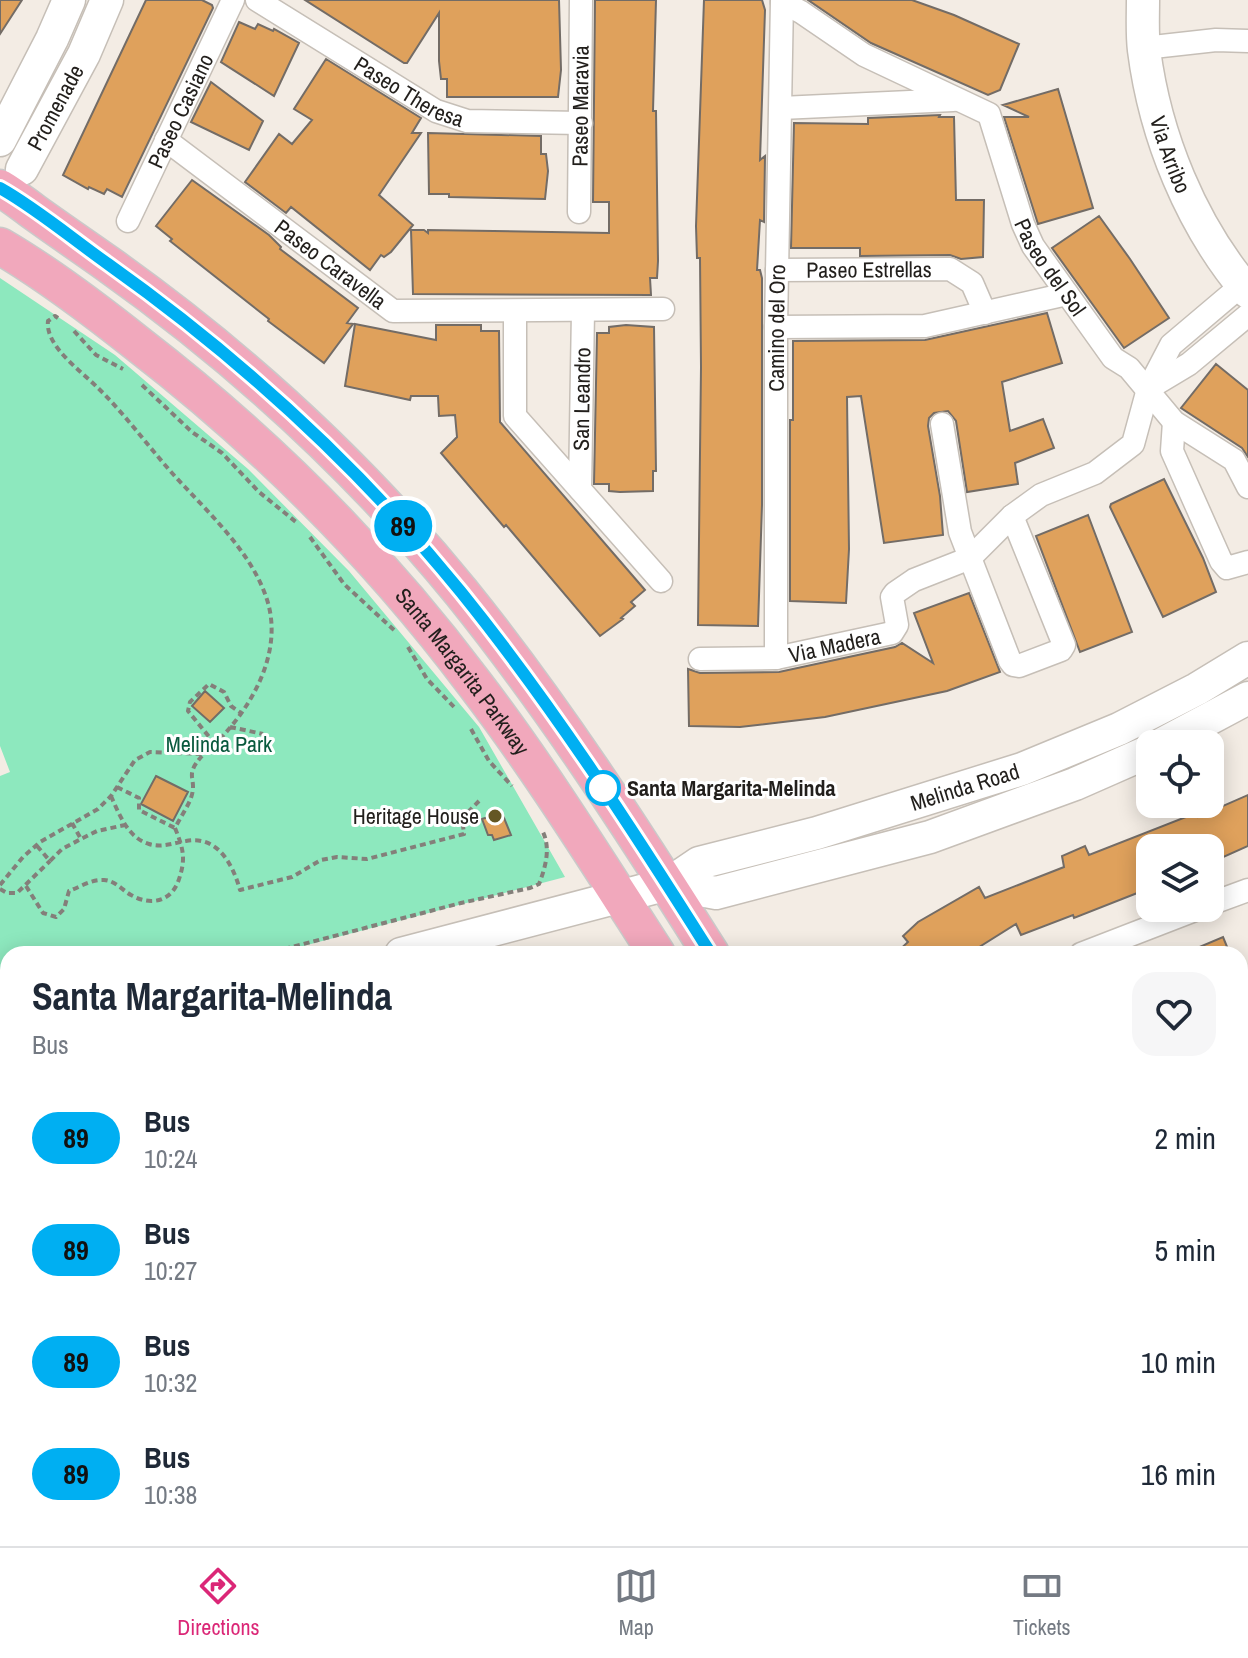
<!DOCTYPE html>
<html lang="en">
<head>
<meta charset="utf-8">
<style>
	:root { --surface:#fff; --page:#f6f6f7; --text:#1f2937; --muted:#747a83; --line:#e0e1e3; --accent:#db2777 }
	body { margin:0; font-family:"Archivo Narrow",sans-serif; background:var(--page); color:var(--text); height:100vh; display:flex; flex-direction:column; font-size:30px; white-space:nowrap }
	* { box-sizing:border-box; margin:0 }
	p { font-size:26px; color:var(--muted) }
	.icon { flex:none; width:44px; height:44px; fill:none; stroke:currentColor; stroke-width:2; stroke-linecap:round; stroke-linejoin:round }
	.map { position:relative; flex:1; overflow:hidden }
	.side { position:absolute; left:0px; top:946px; width:1248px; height:600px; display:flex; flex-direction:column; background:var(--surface); border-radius:24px 24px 0 0; box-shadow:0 4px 20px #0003 }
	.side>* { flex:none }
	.badge { padding:0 16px; border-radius:26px; font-size:28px; line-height:52px }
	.controls { position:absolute; left:1136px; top:730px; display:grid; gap:16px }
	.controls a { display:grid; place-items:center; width:88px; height:88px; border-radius:16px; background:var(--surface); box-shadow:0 4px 20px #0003; font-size:40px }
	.map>.badge { position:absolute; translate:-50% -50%; box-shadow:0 0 0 4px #fff }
	.round { display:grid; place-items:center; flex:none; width:84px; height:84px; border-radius:24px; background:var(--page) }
	.summary { display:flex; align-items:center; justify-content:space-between; height:136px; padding:0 32px }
	h1 { font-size:38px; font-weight:700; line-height:60px }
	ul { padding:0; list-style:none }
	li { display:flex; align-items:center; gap:24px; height:112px; padding:0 32px }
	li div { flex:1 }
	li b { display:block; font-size:30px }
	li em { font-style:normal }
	li .badge { min-width:88px; font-weight:700; text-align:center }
	.tab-bar { display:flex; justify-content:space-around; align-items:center; height:112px; border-top:2px solid var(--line); background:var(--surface); font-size:22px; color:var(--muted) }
	.tab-bar a { display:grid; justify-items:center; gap:4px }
	.tab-bar .current { color:var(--accent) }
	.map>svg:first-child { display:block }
	.green { fill:#8de8be }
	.building { fill:#dfa15c; stroke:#736c66; stroke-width:2 }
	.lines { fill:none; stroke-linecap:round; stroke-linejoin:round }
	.street-casing { stroke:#c6bfb7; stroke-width:25 }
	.secondary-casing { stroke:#c6bfb7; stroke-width:35 }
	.primary-casing { stroke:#cac9c9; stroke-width:39 }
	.path { stroke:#847f7a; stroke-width:4; stroke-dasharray:6 4; stroke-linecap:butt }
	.street { stroke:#fff; stroke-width:22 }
	.secondary { stroke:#fff; stroke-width:32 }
	.primary { stroke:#f1a8bc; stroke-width:36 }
	.line-casing { stroke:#fff; stroke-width:18 }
	.line { stroke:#00aff2; stroke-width:12 }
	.stop-dot { fill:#fff; stroke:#00aff2; stroke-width:4 }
	.poi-dot { fill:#645724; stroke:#fff; stroke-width:3 }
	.labels { text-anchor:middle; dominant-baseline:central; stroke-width:6; stroke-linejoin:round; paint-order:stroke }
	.street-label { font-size:22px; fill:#221f1c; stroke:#fff }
	.park-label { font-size:22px; fill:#08593d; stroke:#fff }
	.stop-label { font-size:22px; font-weight:bold; fill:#221f1c; stroke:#fff; text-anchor:start }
	.poi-label { font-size:22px; fill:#221f1c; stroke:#fff; text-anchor:end }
</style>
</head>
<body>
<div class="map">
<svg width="1248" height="1546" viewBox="0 0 1248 1546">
	<rect width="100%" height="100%" fill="#f3ece4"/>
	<path class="green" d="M0 278 115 355 248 469 349 571 479 727 565 877 273 954H8V1025H0V776L10 772 0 746Z"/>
	<path class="building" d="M0 0H22L0 34Z
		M146 0H202L212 5 213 8 122 197 107 189 104 194 89 187 88 189 63 175Z
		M305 0H559L561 70 558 97H447V79H441L439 61V13L407 63H404Z
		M595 0H656L653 111H656L658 261 657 278H650L651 295 413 294 411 230H424L428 233V230L609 233V202H593Z
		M704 0H762L765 10 760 160 765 156 764 222 760 220 757 270H760L762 278V505L758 626 698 625 701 367 700 258H697L696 226Z
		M808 0H912L954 15 1019 44 1000 90 988 95 871 43Z
		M239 22 255 29 258 24 273 31 274 29 299 43 274 96 221 62Z
		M326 59 421 118 412 133H421L379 195 413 225 391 252 384 257 381 255 370 270 291 207 286 213 245 182 279 134 292 144 312 120 294 109Z
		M211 82 263 121 249 150 191 122Z
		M1058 89 1093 208 1038 224 1004 117H1029L1003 105Z
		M940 115 939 117H954L956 200H984L983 257 961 259 950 255 860 256V248H791L794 123 868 124V118Z
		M428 133 541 136V154H546L548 171 545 199 449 197V194H429Z
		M192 180 269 235 281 247 280 249 358 308 347 323 353 324 324 363 268 321 269 319 170 241 172 239 156 226Z
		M1099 216 1130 259 1169 318 1124 348 1052 248Z
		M1047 313 1062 363 1002 382 1010 431 1043 419 1054 448 1015 463 1018 484 967 492 956 421 948 411 934 413 929 418 928 426 940 496 943 535 884 543 861 396 847 397 849 549 846 603 790 601V420H793V341L925 340Z
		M355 324 436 340V325H481V331H499L500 422 645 590 631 602 635 606 621 618 623 619 600 636 506 525 504 527 441 453 457 437 455 415 439 416 438 396H411L410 400 345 386Z
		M626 325 654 327 656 471H653V491L620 492 609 491V484H594L597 333H609V327Z
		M1216 364 1248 390V457L1242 448 1181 408Z
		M1164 479 1203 558 1216 592 1163 617 1110 507 1111 504Z
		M1088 515 1132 632 1080 652 1036 536Z
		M969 593 1000 672 947 691 825 717 740 727 689 726 688 669 700 673 779 672 895 647 902 643 933 663 914 613Z
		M205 691 224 708 210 722 192 706Z
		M156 776 188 792 173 821 141 804Z
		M1248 795V846L1210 863V848H1150V888L1074 918 1073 915 1021 935 1016 924 968 954H895L908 942 903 936 918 922 979 887 985 898 1064 867 1062 856 1085 846 1089 855 1196 813 1198 817Z
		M502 813 511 835 494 840 492 835H488L482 819Z
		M1223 937 1230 954H1183Z"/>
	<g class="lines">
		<defs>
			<g id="street">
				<path id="s1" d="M257 0 436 111 467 121 581 123"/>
				<path id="s2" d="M782 2 801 12 864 55 989 114 1023 224 1033 246 1113 358 1129 368 1174 422 1234 460 1248 487"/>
				<path d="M1144 48 1216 40 1248 41"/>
				<path d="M781 108 953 100"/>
				<path id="s3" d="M166 140 393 311 663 309"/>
				<path id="s4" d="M579 212 581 0"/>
				<path id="s5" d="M128 221 233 0"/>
				<path id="s6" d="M777 270 950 269 972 283 985 313"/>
				<path d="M515 311V416L661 581"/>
				<path d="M776 327 925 326 1067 294"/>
				<path d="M1149 388 1189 364 1248 315"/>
				<path d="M1174 422 1172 451 1221 561 1227 568 1248 562"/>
				<path d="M942 424 960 532 1010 661 1013 665 1019 666 1061 650 1064 645 1012 516"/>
				<path id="s7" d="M580 489 583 311"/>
				<path id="s8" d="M776 658V327L782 0"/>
				<path id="s9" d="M700 659 776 658 892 633 897 625 892 597 895 593 914 580 970 558 1012 516 1041 495 1095 473 1133 444 1148 389 1171 345 1242 285"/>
				<path d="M1210 904 1248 890"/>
				<path d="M1081 954 1200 908"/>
				<path d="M0 1100 8 1129"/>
				<path d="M0 1155 8 1153"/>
				<path d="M0 1203 8 1213"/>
				<path d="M1240 1347 1248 1357"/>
				<path d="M0 1502 8 1503"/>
				<path d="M190 1538 195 1546"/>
			</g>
			<g id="secondary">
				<path id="s10" d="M1143 0C1143 16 1142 34 1144 50 1155 136 1191 225 1248 292"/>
				<path d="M0 140 52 39 69 0"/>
				<path id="s11" d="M22 169 84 54 107 0"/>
				<path d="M1162 744 1248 698"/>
				<path d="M668 884 716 893 930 837 1075 784 1150 751"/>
				<path id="s12" d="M401 954 668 884 699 863 817 833 1022 769 1119 729 1197 689 1248 658"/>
				<path d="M0 1058 8 1056"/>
			</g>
			<g id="primary">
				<path d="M0 188C12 195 23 204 34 212 59 230 84 247 108 264 239 357 360 468 461 592 553 706 633 830 711 954"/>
				<path id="s13" d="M0 246C48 274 94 309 138 344 265 442 378 555 474 683 540 769 598 863 657 954"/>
				<path d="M1036 1538 1042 1546"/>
				<path d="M1088 1538 1093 1546"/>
			</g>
		</defs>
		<use href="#street" class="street-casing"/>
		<use href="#secondary" class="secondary-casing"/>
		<use href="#primary" class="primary-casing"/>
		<path class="path" d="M74 331 96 355 123 369
			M142 385 192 432 222 453 259 492 296 522
			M310 537 344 584 395 631
			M408 647 427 679 456 709
			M230 727 263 734
			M471 729 489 761 512 786
			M215 744 188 711 190 702 209 684 224 692 231 706 241 713
			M117 787 139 798V810L175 828
			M111 796C119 814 128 838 149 844 162 848 173 843 186 841 218 835 233 865 240 890L292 877 321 860 337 857 367 859 464 834 462 818 479 801
			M72 823 81 839 97 831 125 825
			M37 846 50 861 62 849 81 839
			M0 885 23 857 40 842 98 809 111 796 135 760 150 752 204 754C247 717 288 653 265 594 250 553 214 518 185 487 154 455 129 418 97 387 81 371 45 346 48 321L55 316 58 318
			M26 886 43 913 56 917 64 909 69 891C80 887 92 879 104 880 116 881 122 890 131 895 150 906 170 902 178 882 186 860 184 850 175 828 180 818 187 808 191 798 198 777 183 777 202 756
			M0 889 7 893H17L50 861
			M265 954 461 903 530 888 539 884C546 866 551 847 542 830
			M0 1024 8 1022"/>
		<use href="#street" class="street"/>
		<use href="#secondary" class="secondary"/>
		<use href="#primary" class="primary"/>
	</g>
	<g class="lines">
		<defs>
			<path id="line" d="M0 188C36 208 74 240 108 264 239 357 360 468 461 592 553 706 633 830 711 954"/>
		</defs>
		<use href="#line" class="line-casing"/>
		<use href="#line" class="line"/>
	</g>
	<circle class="stop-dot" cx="603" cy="788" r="16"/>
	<circle class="poi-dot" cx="495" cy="816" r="8"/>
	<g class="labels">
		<g class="street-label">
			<text stroke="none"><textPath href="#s1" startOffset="178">Paseo Theresa</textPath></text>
			<text stroke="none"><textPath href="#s4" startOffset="106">Paseo Maravia</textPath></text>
			<text stroke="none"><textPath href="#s11" startOffset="70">Promenade</textPath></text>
			<text stroke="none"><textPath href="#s5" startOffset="122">Paseo Casiano</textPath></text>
			<text stroke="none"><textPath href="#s10" startOffset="158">Via Arribo</textPath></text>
			<text stroke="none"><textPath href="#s3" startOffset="206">Paseo Caravella</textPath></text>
			<text stroke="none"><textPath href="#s2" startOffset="402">Paseo del Sol</textPath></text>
			<text stroke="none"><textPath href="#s6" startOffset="92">Paseo Estrellas</textPath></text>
			<text stroke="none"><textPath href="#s8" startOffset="330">Camino del Oro</textPath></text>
			<text stroke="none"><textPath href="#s7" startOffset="90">San Leandro</textPath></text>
			<text stroke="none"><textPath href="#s9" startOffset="136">Via Madera</textPath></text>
			<text stroke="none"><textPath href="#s13" startOffset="632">Santa Margarita Parkway</textPath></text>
			<text stroke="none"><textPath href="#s12" startOffset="590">Melinda Road</textPath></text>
		</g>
		<g class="park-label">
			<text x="219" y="744">Melinda Park</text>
		</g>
		<g class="stop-label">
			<text x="627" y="788">Santa Margarita-Melinda</text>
		</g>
		<g class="poi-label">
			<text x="479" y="816">Heritage House</text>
		</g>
	</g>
</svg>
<div class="controls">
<a><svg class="icon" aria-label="locate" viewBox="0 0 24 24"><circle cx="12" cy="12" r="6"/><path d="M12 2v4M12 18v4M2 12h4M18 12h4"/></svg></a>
<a><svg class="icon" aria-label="layers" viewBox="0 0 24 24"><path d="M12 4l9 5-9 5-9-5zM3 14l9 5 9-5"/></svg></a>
</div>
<b class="badge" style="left:403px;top:526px;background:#00aff2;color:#111">89</b>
<section class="side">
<div class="summary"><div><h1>Santa Margarita-Melinda</h1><p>Bus</p></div><a class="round"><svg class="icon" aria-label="heart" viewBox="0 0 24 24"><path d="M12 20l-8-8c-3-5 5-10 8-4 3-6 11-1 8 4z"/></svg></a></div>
<ul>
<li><span class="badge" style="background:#00aff2;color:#111">89</span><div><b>Bus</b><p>10:24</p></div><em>2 min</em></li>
<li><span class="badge" style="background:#00aff2;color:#111">89</span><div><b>Bus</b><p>10:27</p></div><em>5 min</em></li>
<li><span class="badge" style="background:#00aff2;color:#111">89</span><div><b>Bus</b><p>10:32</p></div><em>10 min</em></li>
<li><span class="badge" style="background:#00aff2;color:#111">89</span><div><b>Bus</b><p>10:38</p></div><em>16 min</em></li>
</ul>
</section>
</div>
<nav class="tab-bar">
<a class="current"><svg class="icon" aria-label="directions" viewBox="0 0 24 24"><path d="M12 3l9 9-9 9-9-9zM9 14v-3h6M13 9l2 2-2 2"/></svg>Directions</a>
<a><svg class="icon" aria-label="map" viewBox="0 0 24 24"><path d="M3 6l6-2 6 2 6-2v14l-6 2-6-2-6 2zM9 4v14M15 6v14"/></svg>Map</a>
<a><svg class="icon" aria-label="tickets" viewBox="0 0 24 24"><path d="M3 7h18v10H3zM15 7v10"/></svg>Tickets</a>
</nav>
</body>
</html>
